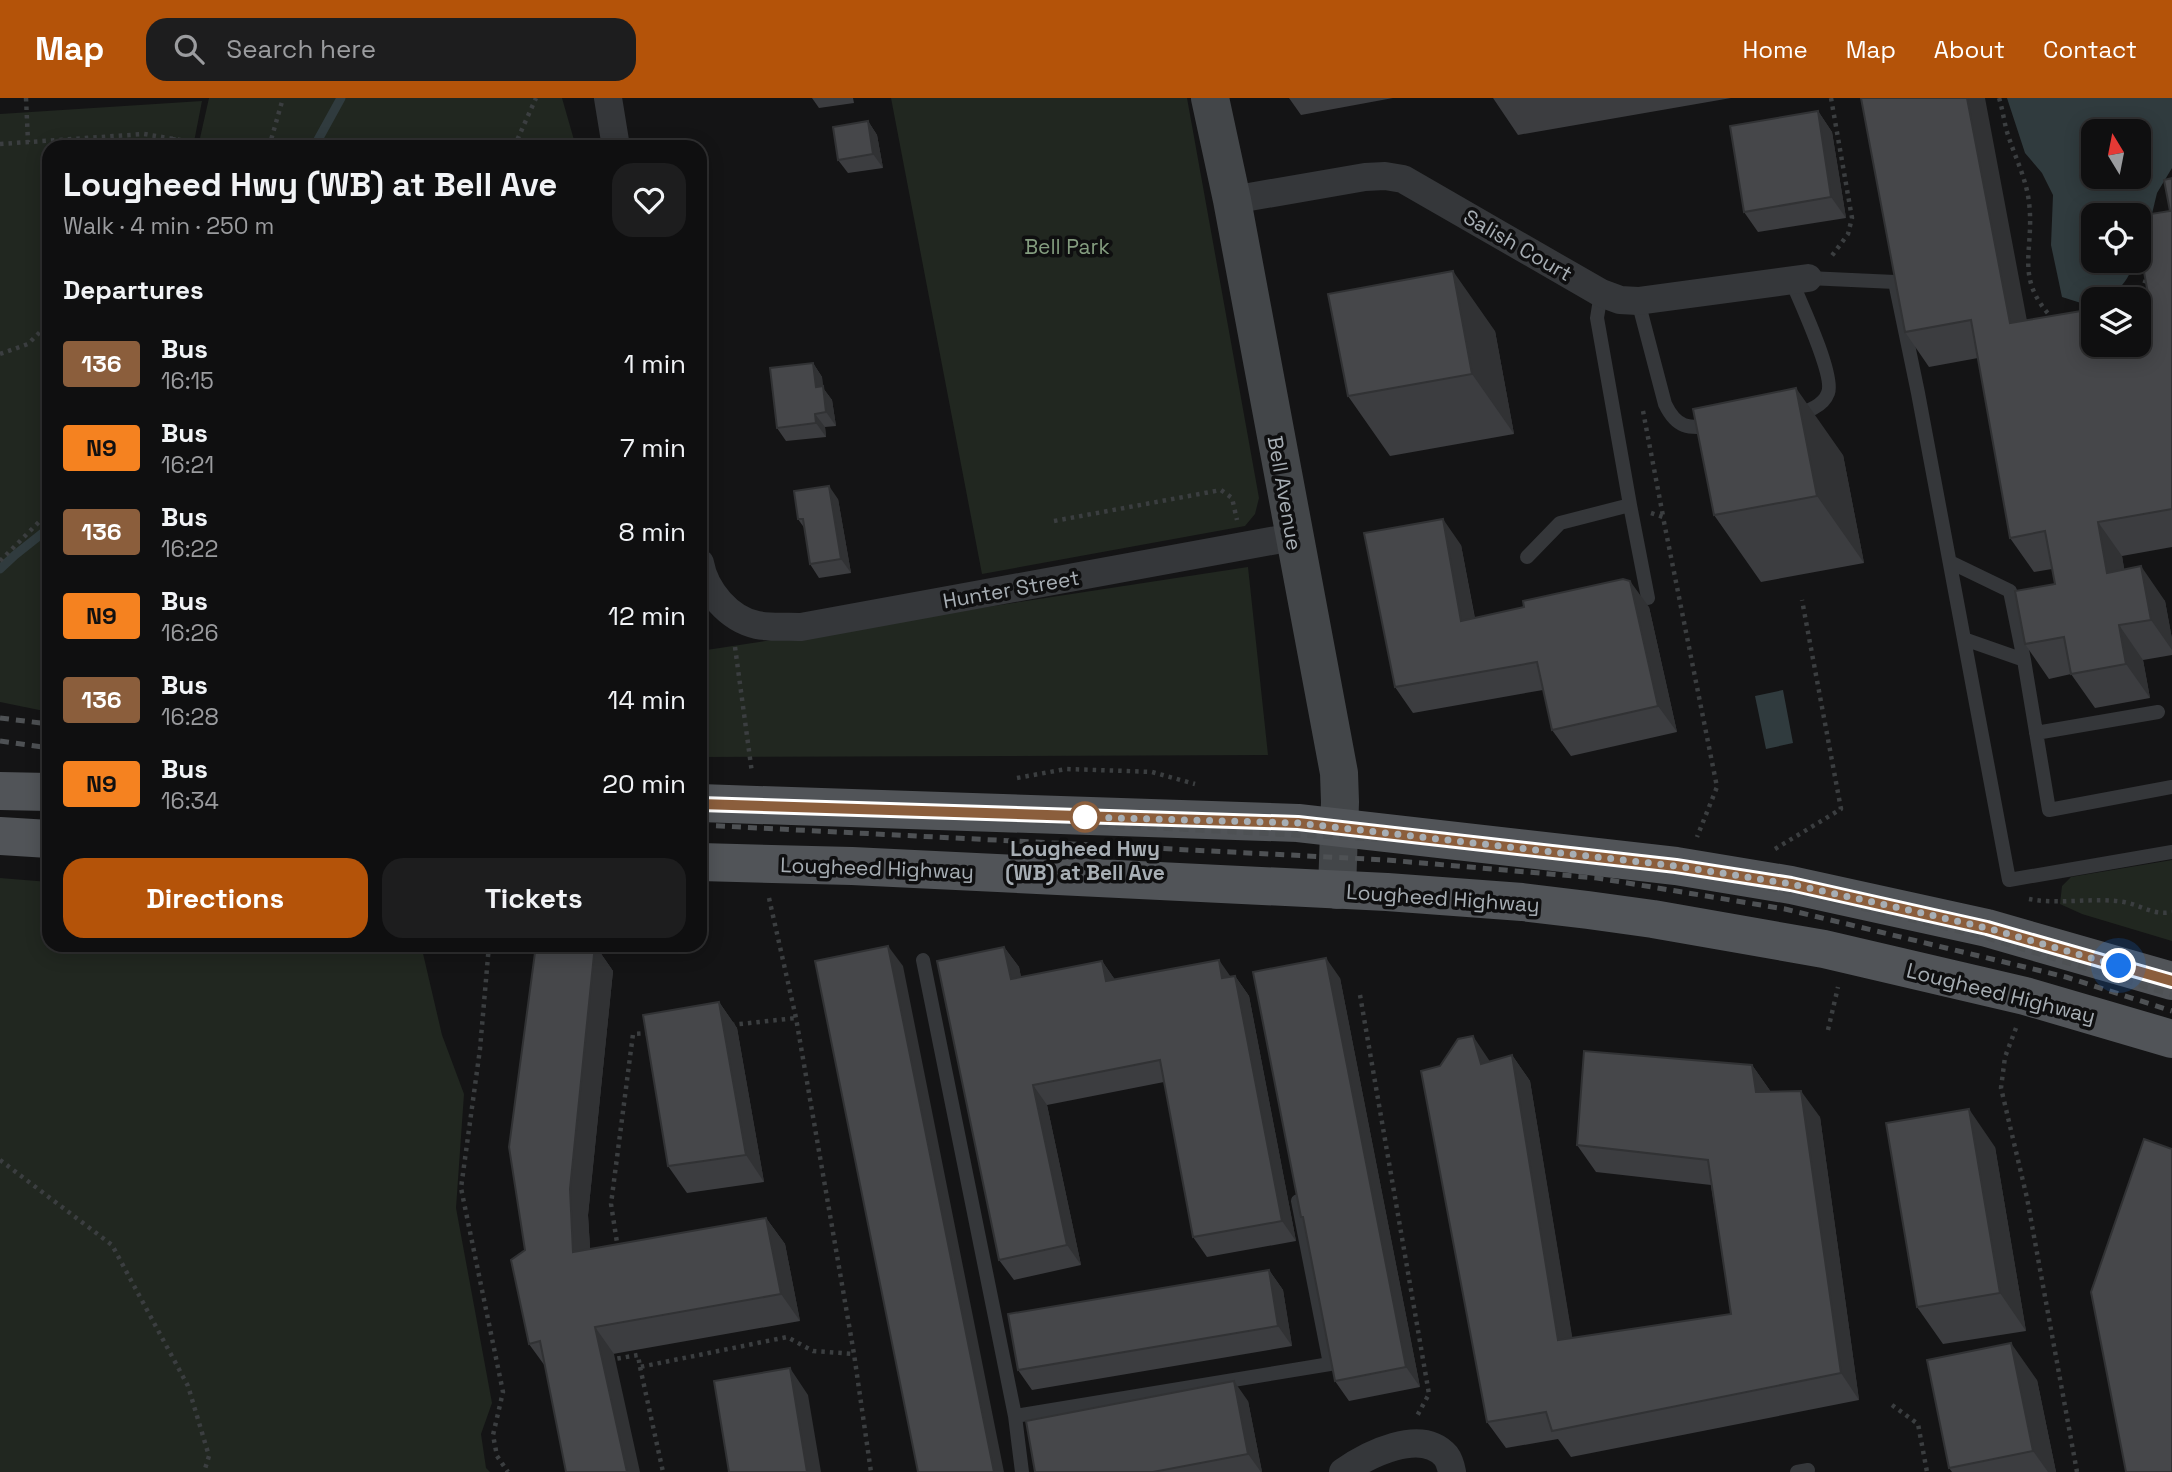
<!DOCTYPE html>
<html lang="en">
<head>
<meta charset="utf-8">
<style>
	:root { --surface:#0f0f10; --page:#1d1d1e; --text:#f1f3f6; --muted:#9b9c9f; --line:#2f2f30; --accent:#b45309 }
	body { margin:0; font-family:"Space Grotesk",sans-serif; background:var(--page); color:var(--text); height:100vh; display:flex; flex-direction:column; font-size:26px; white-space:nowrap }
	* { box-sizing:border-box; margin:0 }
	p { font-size:23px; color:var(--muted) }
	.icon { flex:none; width:38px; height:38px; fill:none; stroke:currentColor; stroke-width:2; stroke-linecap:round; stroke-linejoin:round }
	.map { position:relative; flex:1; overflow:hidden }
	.side { position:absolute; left:42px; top:42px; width:665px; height:812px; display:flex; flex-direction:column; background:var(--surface); border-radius:21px; box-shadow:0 4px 18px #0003,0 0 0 2px var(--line) }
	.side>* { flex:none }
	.badge { padding:0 14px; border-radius:5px; font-size:24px; line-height:46px }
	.needle { width:46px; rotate:350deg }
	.fabs { position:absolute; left:2081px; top:21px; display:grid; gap:14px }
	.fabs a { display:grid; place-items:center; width:70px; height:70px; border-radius:14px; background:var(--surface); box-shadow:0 4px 18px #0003,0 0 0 2px var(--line); font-size:35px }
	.you { position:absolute; width:35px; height:35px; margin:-18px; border:5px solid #fff; border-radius:50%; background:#1a73e8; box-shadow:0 0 0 10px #1a73e833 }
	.map>.badge { position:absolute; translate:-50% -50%; box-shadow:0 0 0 4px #fff }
	h2 { padding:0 21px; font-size:26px; line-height:63px }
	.round { display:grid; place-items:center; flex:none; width:74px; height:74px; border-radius:21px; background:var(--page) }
	.overview { display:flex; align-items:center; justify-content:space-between; height:119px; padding:0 21px }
	h1 { font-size:33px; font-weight:600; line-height:52px }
	.cta { display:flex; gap:14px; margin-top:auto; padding:14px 21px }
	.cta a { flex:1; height:80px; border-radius:21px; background:var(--accent); color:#fff; font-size:28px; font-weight:600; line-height:80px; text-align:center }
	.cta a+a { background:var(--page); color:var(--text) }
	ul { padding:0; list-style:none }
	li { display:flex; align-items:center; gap:21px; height:84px; padding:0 21px }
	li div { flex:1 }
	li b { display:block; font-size:26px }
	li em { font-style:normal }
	li .badge { min-width:77px; font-weight:700; text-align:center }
	header { display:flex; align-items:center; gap:42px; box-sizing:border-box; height:98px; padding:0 35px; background:var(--accent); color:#fff }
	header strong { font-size:33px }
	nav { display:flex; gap:38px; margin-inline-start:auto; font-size:24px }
	.search { width:490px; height:63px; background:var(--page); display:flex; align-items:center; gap:18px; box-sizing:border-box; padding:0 24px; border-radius:21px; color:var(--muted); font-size:26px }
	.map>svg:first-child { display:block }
	.green { fill:#212720 }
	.water { fill:#303b3e; fill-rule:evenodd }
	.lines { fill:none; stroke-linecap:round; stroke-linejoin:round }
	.stream { stroke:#303b3e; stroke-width:9 }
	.path { stroke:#3b3e40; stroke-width:4.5; stroke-dasharray:3.5 5; stroke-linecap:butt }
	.lane { stroke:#35373a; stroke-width:14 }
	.street { stroke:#35373a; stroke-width:28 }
	.secondary { stroke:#434649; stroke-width:38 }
	.primary { stroke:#515458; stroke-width:38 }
	.rail { stroke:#4e5154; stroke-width:5; stroke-dasharray:9 7; stroke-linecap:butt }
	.wall { fill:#3c3d40 }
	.shaded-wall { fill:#313234 }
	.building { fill:#46474a; stroke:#313234; stroke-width:2 }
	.line-casing { stroke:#fff; stroke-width:16 }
	.line { stroke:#8b5e3c; stroke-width:10 }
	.walk { stroke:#a7aeb4; stroke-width:7; stroke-dasharray:0 12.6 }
	.stop-dot { fill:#fff; stroke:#8b5e3c; stroke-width:3.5 }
	.labels { text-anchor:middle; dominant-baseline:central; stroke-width:7; stroke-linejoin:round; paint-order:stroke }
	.street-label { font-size:21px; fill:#a7aeb4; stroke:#0f0f10 }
	.park-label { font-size:21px; fill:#849d7f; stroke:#0f0f10 }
	.stop-label { font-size:21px; font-weight:bold; fill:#a7aeb4; stroke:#0f0f10 }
</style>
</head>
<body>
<header>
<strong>Map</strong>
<div class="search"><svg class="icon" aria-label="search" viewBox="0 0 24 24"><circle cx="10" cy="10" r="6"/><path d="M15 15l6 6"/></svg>Search here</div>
<nav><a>Home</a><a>Map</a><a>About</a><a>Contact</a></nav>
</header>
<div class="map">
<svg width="2172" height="1374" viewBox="0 0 2172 1374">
	<rect width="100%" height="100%" fill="#141415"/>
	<path class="green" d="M209 0H562L576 49H198Z
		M891 0H1187L1259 400 1255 416 1245 428 982 476Z
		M202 3 193 49H49V614L0 604V16Z
		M1248 469 1268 657 700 659V553Z
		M2172 762V843L2082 816 2060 806 2062 788 2071 779Z
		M0 780 49 784V847H421L442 937 464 996 456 1110 492 1305 481 1336 486 1370 490 1374H0Z"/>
	<path class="water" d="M2007 0H2172V70L2157 95 2151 120 2139 154 2138 117H2093V163H2135C2132 171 2127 183 2120 189 2114 194 2106 195 2100 201H2093V204L2081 205 2062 199 2051 147 2053 97 2042 75 2025 55ZM2093 33H2138V79H2093Z
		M1783 592 1793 645 1766 651 1755 598Z"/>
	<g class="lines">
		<path class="stream" d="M314 49 341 0
			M0 471 15 457 49 430"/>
		<path class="path" d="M26 0 28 44
			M1831 0 1852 120 1848 136 1831 159
			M1999 0C2003 12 2004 25 2008 37 2015 59 2026 80 2029 104 2035 154 2013 179 2053 221
			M0 46 144 36 223 49
			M172 49 174 39
			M269 49 283 0
			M514 49 536 0
			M2138 201 2147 179
			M0 256 28 246 49 225
			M1643 313 1663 418
			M1651 415 1663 419 1717 689 1697 739
			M1054 423 1221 392 1232 400 1237 422
			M0 463 44 419 49 404
			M735 549 752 675
			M1017 680 1066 671 1127 673 1152 674 1195 686
			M1775 751 1841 711 1802 502
			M769 800 796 920 854 1256 871 1374
			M2029 801C2060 807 2092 799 2124 804 2141 807 2154 818 2172 814
			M489 847 480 951 461 1090 503 1294 493 1337 497 1358 508 1374
			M1360 897 1429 1296 1417 1318
			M731 927 796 920
			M2016 930 2005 959 2001 990 2027 1100 2077 1374
			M1828 932 1838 889
			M0 1062 112 1147 188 1288 209 1358 204 1374
			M618 1151 611 1106 633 936 652 935
			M609 1262 638 1257 640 1269 787 1239 813 1253 854 1256
			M640 1269 663 1374
			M1892 1307 1918 1326 1927 1374"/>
		<path class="lane" d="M1808 180 1895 184 1918 295 2009 782 2172 754
			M1791 182C1800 203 1835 278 1828 295 1823 309 1806 314 1793 317
			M1638 203 1665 306C1677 331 1688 330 1714 328
			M1630 407 1648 500
			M1527 459 1560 425 1630 407 1597 220 1601 195
			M1950 464 2010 493 2024 562
			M1964 541 2024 562 2049 712 2172 689
			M2036 635 2158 614
			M923 862 1015 1318 1330 1266 1298 1103
			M1015 1318 1022 1374
			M1797 1374 1808 1372"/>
		<path class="street" d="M608 0 616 49
			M1232 102 1365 79 1385 78 1403 81 1601 195 1620 202 1638 203 1808 180
			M700 465C705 493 729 521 757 527 771 530 787 528 801 529L1293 439
			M1343 1374C1367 1357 1421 1329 1446 1358 1449 1362 1451 1369 1452 1374"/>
		<path class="secondary" d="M1210 0 1232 102 1339 675 1340 704 1337 792"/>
		<path class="primary" d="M0 693 49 694
			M700 705 1298 725 1676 768 1791 787 1987 830 2172 883
			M0 738 49 741
			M700 764 852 768 1387 794 1522 804 1588 812 1653 821 1824 851 2025 898 2172 941"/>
		<path class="rail" d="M0 620 49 626
			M0 643 49 650
			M700 710 984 721 1473 746 1663 771 1807 797 1984 839 2172 897
			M700 727 1387 762 1597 780 1785 811 2066 879 2172 913"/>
	</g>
	<path class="wall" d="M812 0H853L854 5 819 10Z
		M1289 0H1393L1301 17Z
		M1493 0H1731L1518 37Z
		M1861 0 2027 222 2149 201 2170 113 2172 80V449L2122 458 2124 471 2165 503 2172 541V557L2143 562 2150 600 2095 610 2071 576 2049 581 2025 546 2055 486 2052 471 2034 474 2010 440 1978 260 1929 269 1905 234Z
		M1818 13 1832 34 1846 120 1758 134 1744 114Z
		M868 23 877 37 883 70 848 75 838 62Z
		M1495 233 1514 336 1390 358 1348 298Z
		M813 265 822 279 823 290 832 302 836 328 825 329 826 339 786 343 777 330Z
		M1843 357 1864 465 1761 484 1714 417Z
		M838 401 851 475 819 480 810 466 805 431 798 421Z
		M1461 447 1475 520 1649 509 1677 634 1571 658 1552 632 1543 592 1413 615 1395 589Z
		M536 847H595L613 873 588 1117 590 1151 766 1120 785 1146 800 1223 545 1268 529 1246Z
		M1004 849 1019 869 1021 879 1102 863 1115 882 1235 878 1249 898 1296 1143 1207 1159 1193 1139 1164 984 1047 1007 1081 1167 1014 1182 999 1162Z
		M1340 880 1420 1289 1349 1303 1335 1283 1304 1123 1301 1119Z
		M719 904 737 930 764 1084 687 1095 668 1068Z
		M1512 957 1530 983 1572 1240 1731 1216 1711 1087 1596 1074 1577 1047 1752 967 1771 994 1820 1019 1859 1302 1571 1359 1558 1341 1506 1350 1487 1324 1490 963Z
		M1995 1049 2026 1233 1943 1246 1917 1209Z
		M1269 1172 1283 1192 1292 1248 1032 1292 1018 1272Z
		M2037 1282 2056 1374H1952L1949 1370Z
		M1248 1303 1262 1374H1035Z"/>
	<path class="shaded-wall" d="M1967 0H1985L2034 260 2010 225Z
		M1818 13 1832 34 1846 120 1831 99Z
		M868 23 877 37 883 70 873 56Z
		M1453 173 1495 233 1514 336 1472 276Z
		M813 265 822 279 823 290 832 302 836 328 826 314 816 289Z
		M1796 290 1843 357 1864 465 1817 398Z
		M815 316 825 329 826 339 816 325Z
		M829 388 838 401 851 475 841 461Z
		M1443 421 1461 447 1480 549 1461 523Z
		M2098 424 2122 458 2131 509 2107 475Z
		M2141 468 2165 503 2172 541V552L2151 522Z
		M1630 483 1649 509 1677 634 1658 608Z
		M2119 527 2143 562 2150 600 2126 566Z
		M595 847 613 873 588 1117 592 1180 573 1154 570 1091Z
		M888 848 903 868 1004 1374H994Z
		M1004 849 1019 869 1025 901 1011 881Z
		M1326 860 1340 880 1420 1289 1406 1269Z
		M1219 862 1233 882 1222 880Z
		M1102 863 1116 883H1106Z
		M1235 878 1249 898 1296 1143 1282 1123Z
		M719 904 737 930 764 1084 746 1057Z
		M1473 938 1491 965 1481 966Z
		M1512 957 1530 983 1577 1268 1558 1242Z
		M1752 967 1771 994H1756Z
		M1033 987 1047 1007 1081 1167 1067 1147Z
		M1801 993 1820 1019 1859 1302 1841 1275Z
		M1969 1011 1995 1049 2026 1233 2000 1195Z
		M766 1120 785 1146 800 1223 781 1196Z
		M1269 1172 1283 1192 1292 1248 1278 1228Z
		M595 1229 614 1256 640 1374H627Z
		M2011 1245 2037 1282 2056 1374H2048L2033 1353Z
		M790 1270 808 1297 821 1374H807Z
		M1234 1283 1248 1303 1262 1374H1261L1248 1356Z"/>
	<path class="building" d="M1861 0H1967L2010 225 2093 211V247H2138V203L2149 201 2138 141V118L2170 113 2164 82 2172 80V411L2098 424 2107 475 2141 468 2151 522 2119 527 2126 566 2071 576 2064 539 2025 546 2015 493 2055 486 2045 433 2010 440 1971 222 1905 234Z
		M1818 13 1831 99 1744 114 1730 28Z
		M868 23 873 56 838 62 833 29Z
		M1453 173 1472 276 1348 298 1328 196Z
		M813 265 816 289 823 288 826 314 815 316 816 325 777 330 770 270Z
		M1796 290 1817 398 1714 417 1693 311Z
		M829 388 841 461 810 466 803 421H798L794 393Z
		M1443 421 1461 523 1524 509 1523 503 1623 481 1630 483 1658 608 1552 632 1537 564 1395 589 1364 435Z
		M536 847H595L570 1091 573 1154 766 1120 781 1196 595 1229 627 1374H566L540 1243 529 1246 511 1162 525 1152 509 1049Z
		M888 848 994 1374H918L815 863Z
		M1004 849 1011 881 1102 863 1106 883 1219 862 1222 880 1235 878 1282 1123 1193 1139 1160 962 1033 987 1067 1147 999 1162 937 863Z
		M1326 860 1406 1269 1335 1283 1303 1119H1301L1253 874Z
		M719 904 746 1057 668 1068 643 917Z
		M1473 938 1481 966 1512 957 1558 1242 1731 1216 1708 1062 1577 1047 1584 953 1752 967 1756 994 1801 993 1841 1275 1552 1333 1546 1314 1487 1324 1421 973 1440 968 1458 941Z
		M1969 1011 2000 1195 1917 1209 1886 1025Z
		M2144 1041 2172 1051V1374H2126L2091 1194Z
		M1269 1172 1278 1228 1018 1272 1008 1216Z
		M2011 1245 2033 1353 1949 1370 1927 1262Z
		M790 1270 807 1374H729L714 1283Z
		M1234 1283 1248 1356 1153 1374H1035L1026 1323Z"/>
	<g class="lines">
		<defs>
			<path id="line" d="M700 706 1298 725 1676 768 1791 786 1987 830 2172 883"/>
		</defs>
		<use href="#line" class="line-casing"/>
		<use href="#line" class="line"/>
		<path class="walk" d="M1085 719H1078L1298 725 1676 768 1791 786 1913 813 1987 830 2119 868"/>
	</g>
	<circle class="stop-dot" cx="1085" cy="719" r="14"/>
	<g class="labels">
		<g class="street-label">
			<text transform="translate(1518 147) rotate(30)">Salish Court</text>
			<text transform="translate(1285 395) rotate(80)">Bell Avenue</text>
			<text transform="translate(1011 491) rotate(-10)">Hunter Street</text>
			<text transform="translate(877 770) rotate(2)">Lougheed Highway</text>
			<text transform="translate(1443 800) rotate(4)">Lougheed Highway</text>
			<text transform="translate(2001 895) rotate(14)">Lougheed Highway</text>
		</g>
		<g class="park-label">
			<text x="1067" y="148">Bell Park</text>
		</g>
		<g class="stop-label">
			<text x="1085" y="750">Lougheed Hwy<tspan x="1085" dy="24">(WB) at Bell Ave</tspan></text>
		</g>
	</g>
</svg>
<div class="fabs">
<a><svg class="needle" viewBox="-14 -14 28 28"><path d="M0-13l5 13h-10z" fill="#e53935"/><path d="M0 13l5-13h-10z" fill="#9b9c9f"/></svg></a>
<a><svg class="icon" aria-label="locate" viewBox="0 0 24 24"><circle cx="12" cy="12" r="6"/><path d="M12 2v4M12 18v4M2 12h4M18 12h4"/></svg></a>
<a><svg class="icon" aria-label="layers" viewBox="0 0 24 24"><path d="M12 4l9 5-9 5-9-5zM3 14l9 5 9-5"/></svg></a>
</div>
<div class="you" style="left:2119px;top:868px"></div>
<section class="side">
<div class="overview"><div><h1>Lougheed Hwy (WB) at Bell Ave</h1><p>Walk · 4 min · 250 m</p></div><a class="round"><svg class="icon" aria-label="heart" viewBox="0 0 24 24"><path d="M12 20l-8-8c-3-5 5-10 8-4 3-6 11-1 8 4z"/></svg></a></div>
<h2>Departures</h2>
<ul>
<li><span class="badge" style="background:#8b5e3c;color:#fff">136</span><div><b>Bus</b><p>16:15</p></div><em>1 min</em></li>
<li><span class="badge" style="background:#f58220;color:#111">N9</span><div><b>Bus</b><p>16:21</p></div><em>7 min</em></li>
<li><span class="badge" style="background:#8b5e3c;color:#fff">136</span><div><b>Bus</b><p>16:22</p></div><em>8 min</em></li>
<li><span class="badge" style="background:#f58220;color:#111">N9</span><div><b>Bus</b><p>16:26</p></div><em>12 min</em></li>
<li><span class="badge" style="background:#8b5e3c;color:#fff">136</span><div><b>Bus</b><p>16:28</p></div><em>14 min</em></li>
<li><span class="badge" style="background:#f58220;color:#111">N9</span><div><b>Bus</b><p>16:34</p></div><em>20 min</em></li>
</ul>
<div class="cta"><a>Directions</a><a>Tickets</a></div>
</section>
</div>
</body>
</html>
